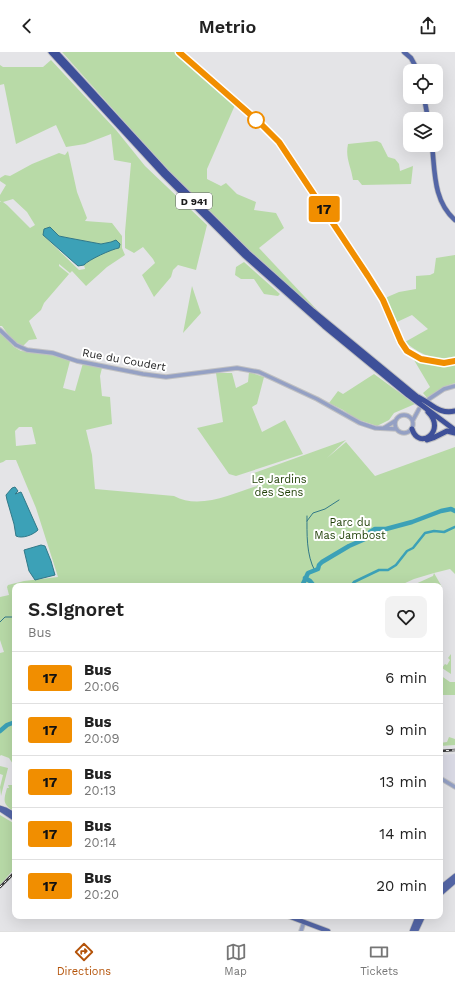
<!DOCTYPE html>
<html lang="en">
<head>
<meta charset="utf-8">
<style>
	:root { --surface:#fff; --page:#f2f2f2; --text:#222; --muted:#767676; --line:#e0e0e0; --accent:#b45309 }
	body { margin:0; font-family:"Work Sans",sans-serif; background:var(--page); color:var(--text); height:100vh; display:flex; flex-direction:column; font-size:15px; white-space:nowrap }
	* { box-sizing:border-box; margin:0 }
	p { font-size:13px; color:var(--muted) }
	.icon { flex:none; width:22px; height:22px; fill:none; stroke:currentColor; stroke-width:2; stroke-linecap:round; stroke-linejoin:round }
	.map { position:relative; flex:1; overflow:hidden }
	.sheet { position:absolute; left:12px; top:531px; width:431px; height:336px; display:flex; flex-direction:column; background:var(--surface); border-radius:8px; box-shadow:0 4px 16px #0002 }
	.sheet>* { flex:none }
	.badge { padding:0 8px; border-radius:3px; font-size:14px; line-height:26px }
	.buttons { position:absolute; left:403px; top:12px; display:grid; gap:8px }
	.buttons a { display:grid; place-items:center; width:40px; height:40px; border-radius:8px; background:var(--surface); box-shadow:0 4px 16px #0002; font-size:20px }
	.map>.badge { position:absolute; translate:-50% -50%; box-shadow:0 0 0 2px #fff }
	.round { display:grid; place-items:center; flex:none; width:42px; height:42px; border-radius:8px; background:var(--page) }
	.summary { display:flex; align-items:center; justify-content:space-between; height:68px; padding:0 16px }
	h1 { font-size:19px; font-weight:600; line-height:30px }
	ul { padding:0; list-style:none }
	li { display:flex; align-items:center; gap:12px; height:52px; padding:0 16px; border-top:1px solid var(--line) }
	li div { flex:1 }
	li b { display:block; font-size:15px }
	li em { font-style:normal }
	li .badge { min-width:44px; font-weight:700; text-align:center }
	header { display:flex; justify-content:space-between; align-items:center; height:52px; padding:0 16px; background:var(--surface); font-size:18px; font-weight:600 }
	.tabs { display:flex; justify-content:space-around; align-items:center; height:56px; border-top:1px solid var(--line); background:var(--surface); font-size:11px; color:var(--muted) }
	.tabs a { display:grid; justify-items:center; gap:2px }
	.tabs .selected { color:var(--accent) }
	.map>svg:first-child { display:block }
	.built { fill:#dadae5 }
	.green { fill:#b8daa7; fill-rule:evenodd }
	.water { fill:#3ca1b7; stroke:#327988 }
	.lines { fill:none; stroke-linecap:round; stroke-linejoin:round }
	.stream { stroke:#327988; stroke-width:1 }
	.canal { stroke:#3ca1b7; stroke-width:2.5 }
	.river { stroke:#3ca1b7; stroke-width:4.5 }
	.minor-casing { stroke:#c0c0c2; stroke-width:5.5 }
	.major-casing { stroke:#c0c0c2; stroke-width:6 }
	.highway-casing { stroke:#c0c0c2; stroke-width:7 }
	.minor { stroke:#94a0c4; stroke-width:3.5 }
	.major { stroke:#5466a6; stroke-width:4.5 }
	.highway { stroke:#3e5099; stroke-width:5 }
	.rail-casing { stroke:#39393a; stroke-width:2.5 }
	.rail { stroke:#fff; stroke-width:1; stroke-dasharray:3; stroke-linecap:butt }
	.line-casing { stroke:#fff; stroke-width:9 }
	.line { stroke:#f18e00; stroke-width:6 }
	.stop-dot { fill:#fff; stroke:#f18e00; stroke-width:2 }
	.labels { text-anchor:middle; dominant-baseline:central; stroke-width:4; stroke-linejoin:round; paint-order:stroke }
	.shield { fill:#fff; stroke:#5f5f60; stroke-width:1 }
	.shield-label { font-size:10px; font-weight:bold; fill:#1b1b1c }
	.street-label { font-size:11px; fill:#1b1b1c; stroke:#fff }
	.park-label { font-size:11px; fill:#1e3e05; stroke:#fff }
</style>
</head>
<body>
<header><svg class="icon" aria-label="back" viewBox="0 0 24 24"><path d="M15 5l-7 7 7 7"/></svg>Metrio<svg class="icon" aria-label="share" viewBox="0 0 24 24"><path d="M12 15V3M7 8l5-5 5 5M5 13v7h14v-7"/></svg></header>
<div class="map">
<svg width="455" height="879" viewBox="0 0 455 879">
	<rect width="100%" height="100%" fill="#e4e4e7"/>
	<path class="built" d="M455 702V733L440 723V703Z"/>
	<path class="green" d="M62 0H176L187 8 235 53 207 117V127L221 134 226 131 237 142 256 150 254 158 276 161 284 176 259 196 319 260C223 185 143 90 62 0Z
		M51 8 116 78 145 114 207 173 196 218 178 213 173 218 171 225 154 245 142 223 155 211 153 207 143 195 134 201 125 196V180L131 111 114 108 111 82 85 92 66 95 56 73 16 92 4 32 0 33V13L3 15H43Z
		M377 89 381 91 388 105 395 107 399 112 400 119 413 114 411 132 362 133 358 128H353C351 114 345 106 348 92Z
		M68 99 77 140 87 166 85 169 112 171 122 184V196L125 203 107 215 86 234 72 219 70 221 59 212V214L69 222 44 251 41 258 29 269 37 287 29 288 23 294 12 288 2 274H0V150L1 149H0V143L6 133 0 129V126L5 123 10 124 32 112 59 101 65 103ZM13 147 27 160 35 173 30 176 7 153 3 150ZM50 175 59 184 101 192 111 190 119 196C112 197 88 208 84 213L85 217 79 218 43 183Z
		M455 203V306C437 310 419 302 405 290L428 277 412 263 397 270 385 246 399 240 416 237V224L430 223 434 221 436 206Z
		M244 210 280 242 278 244 264 242 254 227H241L235 223 236 215Z
		M192 234 201 261 183 281Z
		M0 280 14 295 21 299 51 302 70 309 63 336 75 339 83 311 102 316 100 324 102 344 110 345 112 372 86 378 92 403 95 437 174 444C199 458 232 442 257 434L254 421 346 388 327 406 346 390 375 424 455 395V522L450 517 434 521 442 535 441 536 440 534H411L433 524 434 521 414 527 403 532 404 534H15V715L9 706 1 703 0 704V601L4 600 0 588V545L9 543 7 535 8 533 24 529 58 525 36 456 16 408H6L3 410 0 411ZM19 375H32L36 392 16 394 15 379Z
		M414 308 428 312 455 313V331L443 335 428 347 423 341 430 335Z
		M249 320 264 325 257 352 252 355 262 380 285 368 303 402 236 424 229 422 197 376 223 370 216 321H232L236 336 248 330Z
		M374 322 415 352 394 361 389 368 377 374 356 367 343 358 329 351 338 339 343 342Z
		M451 602V622L442 616 445 612 447 613 450 608 448 606Z
		M440 623 450 630H455V643H440Z
		M449 685 455 687V693L440 694V691L447 690Z
		M0 714 8 716 1 744 0 735 3 723 0 722Z
		M8 733H15V760C3 752 3 750 7 736H9Z
		M0 763 15 772V816L0 833Z"/>
	<path class="water" d="M50 175 59 184 69 186 101 192 111 190 116 188 120 192 119 196C112 197 88 208 84 213L78 214 43 183 44 177Z
		M15 435 18 439 15 442 21 440 22 442 38 478C33 483 22 487 16 484L14 472 7 448 6 443 12 436Z
		M41 493 45 494 51 509 55 523 35 528 29 519 24 498Z"/>
	<g class="lines">
		<path class="stream" d="M307 464C307 481 306 503 315 519
			M307 469 313 461 325 457 339 448
			M0 570 5 565H15"/>
		<path class="canal" d="M351 534 354 530 379 518H388L396 513 407 499 413 496 425 481 434 479 444 480 455 475"/>
		<path class="river" d="M305 526 310 529 314 534
			M302 534 308 521 318 517 319 513 322 510 349 494 365 487 370 480 375 477H386L412 470 441 459 451 457 455 459
			M0 679 7 673 15 670"/>
		<defs>
			<path id="minor" d="M0 278 16 293 27 298 53 301 77 309 143 322 166 325 237 316 259 320 317 347 360 371 375 376 396 377
				M429 347 444 337 455 334
				M395 372a9 9 0 1 1 18 0a9 9 0 1 1-18 0Z
				M413 368 419 357
				M384 376 395 369
				M440 726 455 735
				M301 879 304 870"/>
			<path id="major" d="M404 0 411 6 418 19
				M424 45 428 67
				M432 93C435 119 433 149 455 168
				M0 756 6 758 15 763
				M0 757 15 767
				M440 836 455 824
				M440 842 455 829
				M288 864 328 879
				M412 879 418 864
				M416 879 423 864"/>
			<path id="highway" d="M51 0 164 123 245 204 324 274 408 343 455 378
				M56 0 166 120 248 201 313 259 421 348
				M418 345C431 351 439 363 455 359
				M412 377C419 399 447 379 428 360
				M427 388 433 386 447 379 455 381"/>
		</defs>
		<use href="#minor" class="minor-casing"/>
		<use href="#major" class="major-casing"/>
		<use href="#highway" class="highway-casing"/>
		<use href="#minor" class="minor"/>
		<use href="#major" class="major"/>
		<use href="#highway" class="highway"/>
		<defs>
			<path id="rail" d="M440 699 455 698
				M0 835 15 820"/>
		</defs>
		<use href="#rail" class="rail-casing"/>
		<use href="#rail" class="rail"/>
	</g>
	<g class="lines">
		<defs>
			<path id="line" d="M179 0 260 71 279 90 368 224 383 248 401 290 407 299 421 307 444 311 455 309"/>
		</defs>
		<use href="#line" class="line-casing"/>
		<use href="#line" class="line"/>
	</g>
	<circle class="stop-dot" cx="256" cy="68" r="8"/>
	<g class="labels">
		<rect class="shield" x="176" y="141" width="36" height="16" rx="3"/>
		<g class="shield-label">
			<text x="194" y="149">D 941</text>
		</g>
		<g class="street-label">
			<text transform="translate(124 308) rotate(10)">Rue du Coudert</text>
		</g>
		<g class="park-label">
			<text x="279" y="427">Le Jardins<tspan x="279" dy="13">des Sens</tspan></text>
			<text x="350" y="470">Parc du<tspan x="350" dy="13">Mas Jambost</tspan></text>
		</g>
	</g>
</svg>
<div class="buttons">
<a><svg class="icon" aria-label="locate" viewBox="0 0 24 24"><circle cx="12" cy="12" r="6"/><path d="M12 2v4M12 18v4M2 12h4M18 12h4"/></svg></a>
<a><svg class="icon" aria-label="layers" viewBox="0 0 24 24"><path d="M12 4l9 5-9 5-9-5zM3 14l9 5 9-5"/></svg></a>
</div>
<b class="badge" style="left:324px;top:157px;background:#f18e00;color:#111">17</b>
<section class="sheet">
<div class="summary"><div><h1>S.SIgnoret</h1><p>Bus</p></div><a class="round"><svg class="icon" aria-label="heart" viewBox="0 0 24 24"><path d="M12 20l-8-8c-3-5 5-10 8-4 3-6 11-1 8 4z"/></svg></a></div>
<ul>
<li><span class="badge" style="background:#f18e00;color:#111">17</span><div><b>Bus</b><p>20:06</p></div><em>6 min</em></li>
<li><span class="badge" style="background:#f18e00;color:#111">17</span><div><b>Bus</b><p>20:09</p></div><em>9 min</em></li>
<li><span class="badge" style="background:#f18e00;color:#111">17</span><div><b>Bus</b><p>20:13</p></div><em>13 min</em></li>
<li><span class="badge" style="background:#f18e00;color:#111">17</span><div><b>Bus</b><p>20:14</p></div><em>14 min</em></li>
<li><span class="badge" style="background:#f18e00;color:#111">17</span><div><b>Bus</b><p>20:20</p></div><em>20 min</em></li>
</ul>
</section>
</div>
<nav class="tabs">
<a class="selected"><svg class="icon" aria-label="directions" viewBox="0 0 24 24"><path d="M12 3l9 9-9 9-9-9zM9 14v-3h6M13 9l2 2-2 2"/></svg>Directions</a>
<a><svg class="icon" aria-label="map" viewBox="0 0 24 24"><path d="M3 6l6-2 6 2 6-2v14l-6 2-6-2-6 2zM9 4v14M15 6v14"/></svg>Map</a>
<a><svg class="icon" aria-label="tickets" viewBox="0 0 24 24"><path d="M3 7h18v10H3zM15 7v10"/></svg>Tickets</a>
</nav>
</body>
</html>
